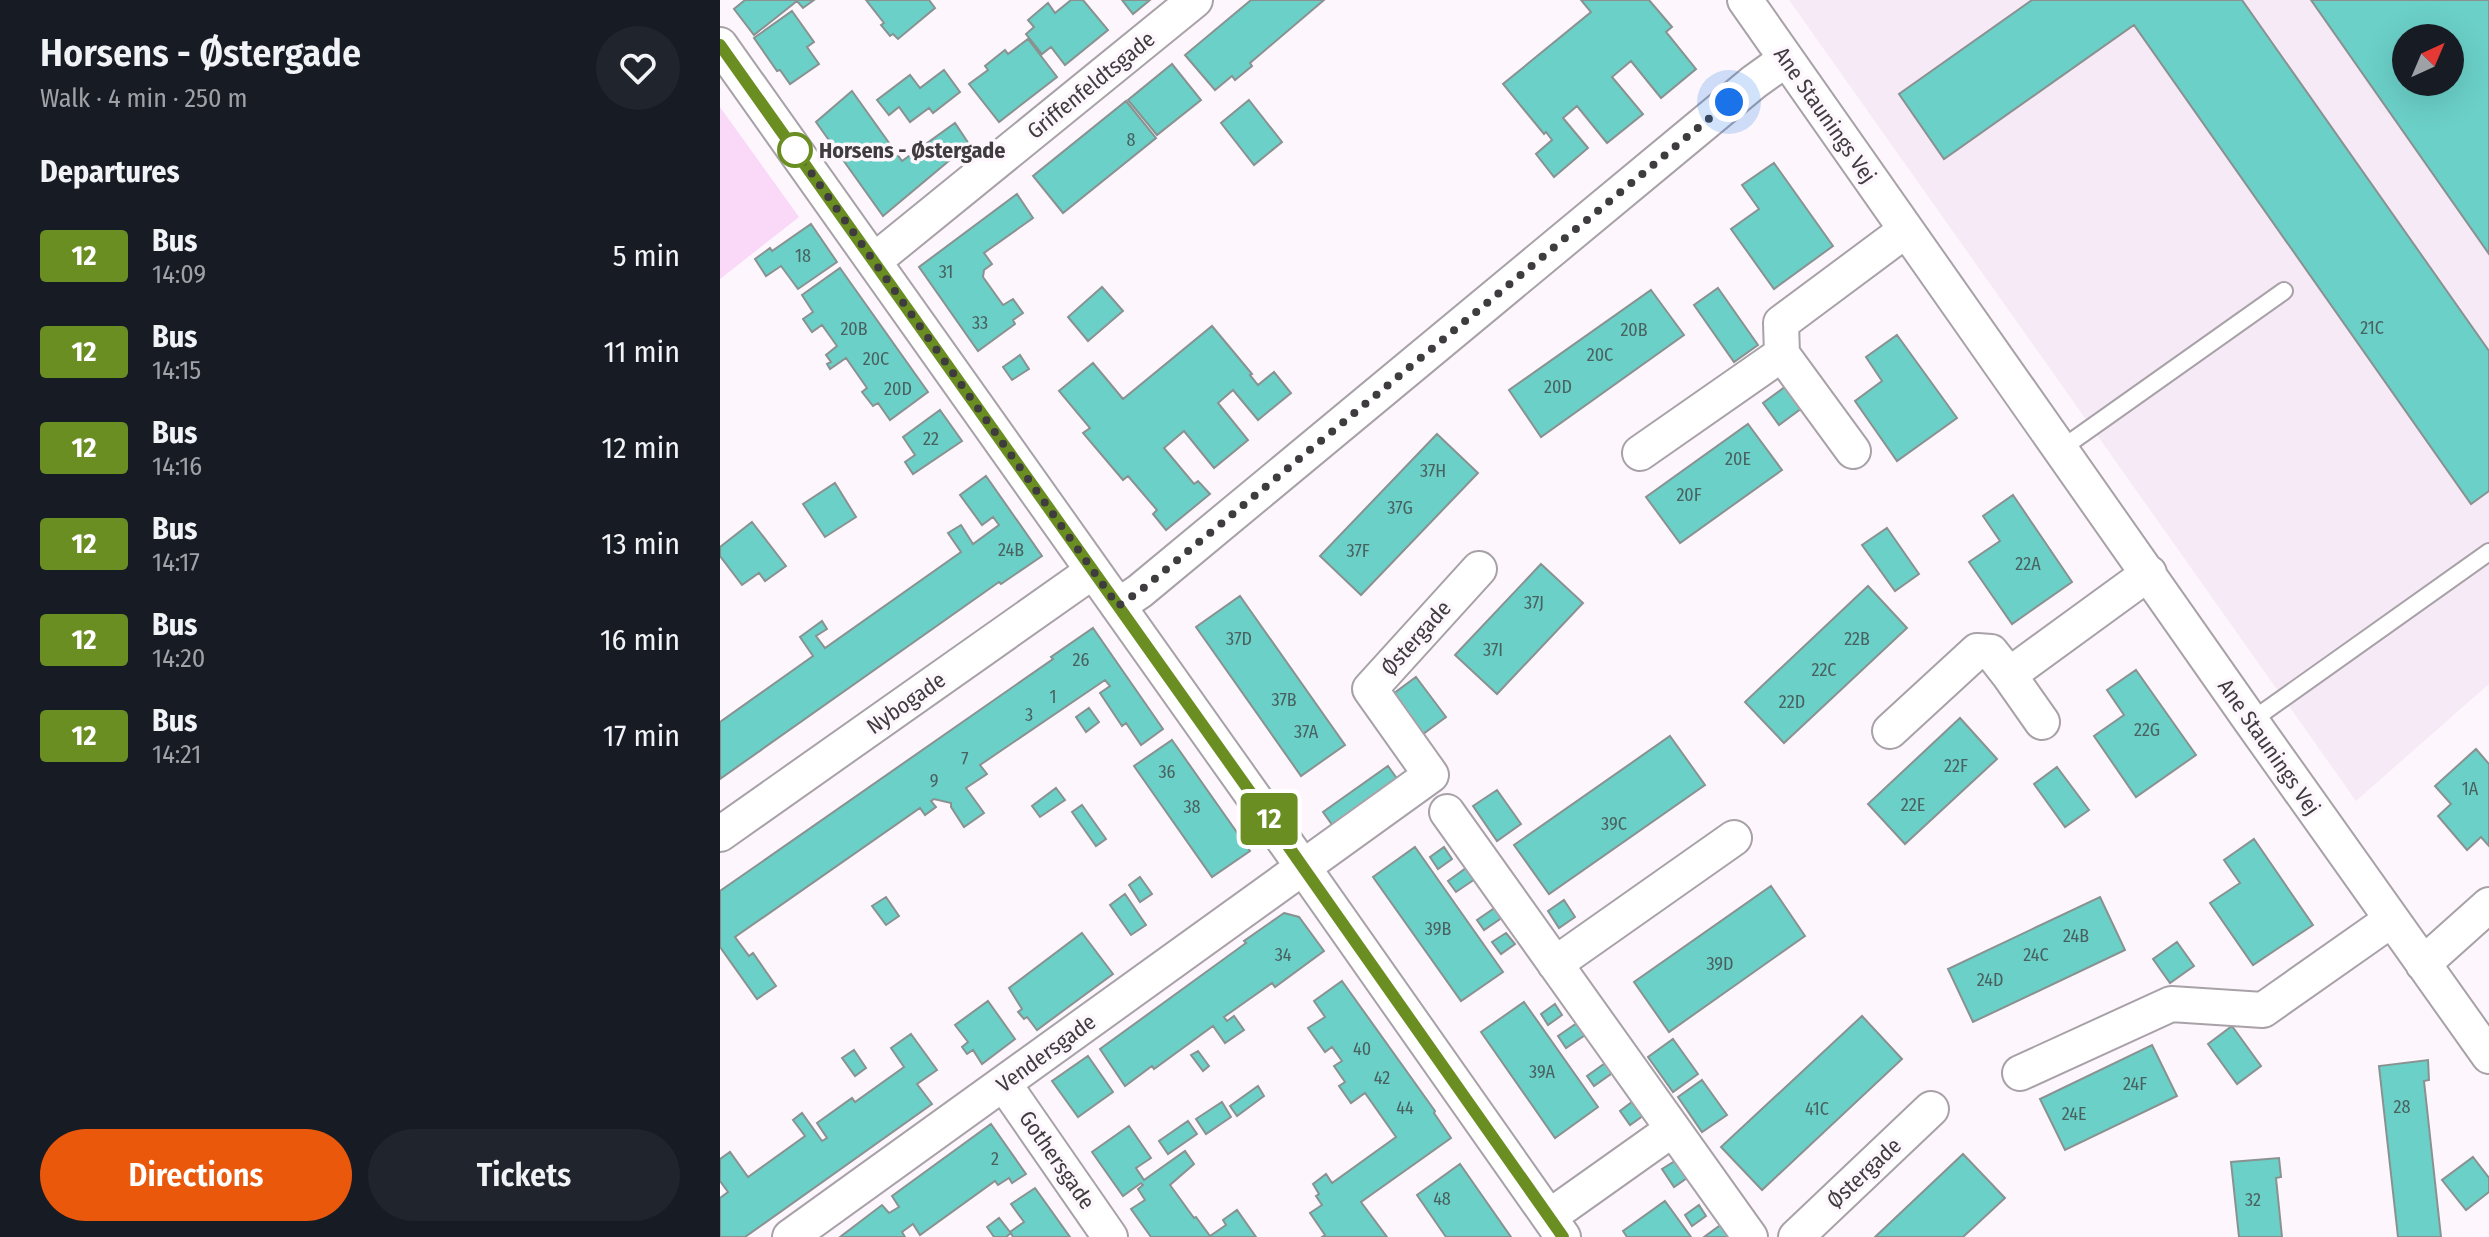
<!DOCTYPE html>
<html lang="en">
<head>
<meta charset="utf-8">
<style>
	:root { --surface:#171b24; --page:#20242c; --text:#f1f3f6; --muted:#9ea1a6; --accent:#ea580c }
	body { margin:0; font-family:"Fira Sans Condensed",sans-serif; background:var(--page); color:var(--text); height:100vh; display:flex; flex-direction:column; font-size:30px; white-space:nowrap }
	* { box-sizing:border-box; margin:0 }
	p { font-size:26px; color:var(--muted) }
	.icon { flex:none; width:44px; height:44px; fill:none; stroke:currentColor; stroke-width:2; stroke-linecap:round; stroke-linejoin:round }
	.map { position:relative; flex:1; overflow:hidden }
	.panel { display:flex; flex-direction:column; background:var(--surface); width:720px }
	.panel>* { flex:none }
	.badge { padding:0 16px; border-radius:6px; font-size:28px; line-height:52px }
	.needle { width:52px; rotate:44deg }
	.buttons { position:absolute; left:1672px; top:24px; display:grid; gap:16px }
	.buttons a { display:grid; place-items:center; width:72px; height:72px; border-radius:50%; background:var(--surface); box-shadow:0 8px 32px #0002; font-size:40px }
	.you { position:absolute; width:40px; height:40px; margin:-20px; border:6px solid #fff; border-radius:50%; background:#1a73e8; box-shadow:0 0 0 12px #1a73e833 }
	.map>.badge { position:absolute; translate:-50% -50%; box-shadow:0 0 0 4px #fff }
	h2 { padding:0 40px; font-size:30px; line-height:72px }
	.round { display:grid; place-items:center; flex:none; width:84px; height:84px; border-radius:42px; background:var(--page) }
	.headline { display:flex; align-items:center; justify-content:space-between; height:136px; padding:0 40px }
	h1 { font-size:38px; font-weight:600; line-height:60px }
	.cta { display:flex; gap:16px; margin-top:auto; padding:16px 40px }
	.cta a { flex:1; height:92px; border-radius:48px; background:var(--accent); color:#fff; font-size:32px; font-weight:600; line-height:92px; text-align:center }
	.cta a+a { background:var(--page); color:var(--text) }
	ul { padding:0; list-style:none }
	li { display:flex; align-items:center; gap:24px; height:96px; padding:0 40px }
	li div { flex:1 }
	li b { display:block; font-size:30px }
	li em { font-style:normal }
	li .badge { min-width:88px; font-weight:700; text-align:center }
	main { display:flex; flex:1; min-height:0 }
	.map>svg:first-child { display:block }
	.built { fill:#f6eaf6; fill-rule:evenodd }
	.green { fill:#f9d8f8 }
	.building { fill:#6bd0c8; stroke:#899291; stroke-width:2; fill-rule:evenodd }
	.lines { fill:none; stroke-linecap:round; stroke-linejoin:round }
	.lane-casing { stroke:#a8a2a8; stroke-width:20 }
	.street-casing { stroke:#a8a2a8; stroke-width:38 }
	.lane { stroke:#fff; stroke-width:16 }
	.street { stroke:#fff; stroke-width:34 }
	.line-casing { stroke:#fff; stroke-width:18 }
	.line { stroke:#6b8e23; stroke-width:12 }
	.walk { stroke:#3e3c3e; stroke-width:8; stroke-dasharray:0 14.4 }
	.stop-dot { fill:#fff; stroke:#6b8e23; stroke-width:4 }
	.labels { text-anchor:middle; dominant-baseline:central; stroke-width:7; stroke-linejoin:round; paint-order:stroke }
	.number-label { font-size:18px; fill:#496160 }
	.street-label { font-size:22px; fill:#3e3c3e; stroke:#fdf7fd }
	.stop-label { font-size:22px; font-weight:bold; fill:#3e3c3e; stroke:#fdf7fd; text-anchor:start }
</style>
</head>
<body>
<main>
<section class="panel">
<div class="headline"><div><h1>Horsens - Østergade</h1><p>Walk · 4 min · 250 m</p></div><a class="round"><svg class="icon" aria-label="heart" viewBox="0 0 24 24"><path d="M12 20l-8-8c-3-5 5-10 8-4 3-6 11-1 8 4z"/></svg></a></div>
<h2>Departures</h2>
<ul>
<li><span class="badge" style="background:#6b8e23;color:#fff">12</span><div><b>Bus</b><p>14:09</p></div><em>5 min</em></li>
<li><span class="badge" style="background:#6b8e23;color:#fff">12</span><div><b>Bus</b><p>14:15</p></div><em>11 min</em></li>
<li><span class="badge" style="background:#6b8e23;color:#fff">12</span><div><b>Bus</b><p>14:16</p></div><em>12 min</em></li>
<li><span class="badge" style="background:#6b8e23;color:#fff">12</span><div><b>Bus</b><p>14:17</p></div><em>13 min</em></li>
<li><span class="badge" style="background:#6b8e23;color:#fff">12</span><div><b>Bus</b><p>14:20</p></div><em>16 min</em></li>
<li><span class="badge" style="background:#6b8e23;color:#fff">12</span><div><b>Bus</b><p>14:21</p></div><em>17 min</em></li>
</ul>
<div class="cta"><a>Directions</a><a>Tickets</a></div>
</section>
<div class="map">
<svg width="1769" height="1237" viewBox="0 0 1769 1237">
	<rect width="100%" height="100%" fill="#fdf7fd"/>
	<path class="built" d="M1069 0H1769V684L1636 801ZM1686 38H1730V82H1686Z"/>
	<path class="green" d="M0 107 79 217 0 279Z"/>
	<path class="building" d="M25 0H94L83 8 77 1 34 35 14 9Z
		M146 0H209L215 8 178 39 173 34 170 36 161 25 164 23Z
		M351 0H363L388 30 345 65 331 47 322 54 306 34 314 27 308 20 328 3 335 13Z
		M402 0H430L413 14Z
		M531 0H604L530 63 532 66 515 80 512 76 495 90 465 55Z
		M861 0H929L952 27 946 32 976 69 941 98 911 61 892 77 923 114 887 143 857 106 843 118 868 148 834 177 816 154 832 140 826 132 824 134 783 84 871 12Z
		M1312 0H1522L1769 351V491L1751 504 1414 25 1224 159 1179 94Z
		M1591 0H1769V254ZM1686 38H1730V82H1686Z
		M72 11 94 42 87 47 99 64 70 84 60 70 57 71 34 38Z
		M308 39 337 77 279 122 249 84 268 70 265 66 285 50 288 54Z
		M452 64 481 100 437 135 408 100Z
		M224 70 240 92 213 113 209 108 190 122 179 107 169 115 157 100 190 75 200 88Z
		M132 91 182 161 235 123 249 144 163 216 96 122Z
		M529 100 562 142 534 165 501 123Z
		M406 101 436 138 343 213 313 176Z
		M1054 163 1113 246 1054 289 1011 229 1039 209 1022 185Z
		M297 194 313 218 264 253 272 264 264 270 263 277 283 305 293 299 303 313 293 320 295 324 258 351 199 267Z
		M91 224 117 262 78 289 61 266 46 276 35 259 50 248 52 251Z
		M120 268 208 392 170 420 158 403 153 406 142 392 147 388 126 358 110 369 107 364 111 362 106 355 117 346 102 325 92 332 83 319 93 312 82 295Z
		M382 287 403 311 368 341 348 317Z
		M998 288 1038 345 1014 362 974 305Z
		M931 290 964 335 821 437 789 390Z
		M492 326 532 374 530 375 538 385 554 372 571 393 538 420 513 390 498 403 528 440 494 468 464 431 444 448 474 484 478 481 490 494 446 530 433 514 437 510 408 476 403 480 363 433 370 428 339 391 373 363 403 399Z
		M1177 335 1237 418 1177 461 1135 401 1162 381 1146 357Z
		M300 355 309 369 292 380 283 367Z
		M1066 386 1082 408 1059 425 1043 403Z
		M220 410 242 441 193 474 185 462 195 455 183 437Z
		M1028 424 1062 470 960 543 926 497Z
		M717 434 758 473 641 595 600 556Z
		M266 476 322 556 281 584 279 582 0 779V722L93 656 80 637 102 621 107 629 96 636 105 648 241 552 228 533 241 525 253 544 279 525 273 517 262 525 240 495Z
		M115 483 136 517 105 537 83 504Z
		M1293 495 1352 582 1292 624 1249 562 1280 541 1263 516Z
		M32 522 66 566 45 581 39 573 22 585 0 556V547Z
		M1167 528 1199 574 1175 591 1142 545Z
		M821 564 863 603 777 694 735 655Z
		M1148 586 1187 628 1064 743 1025 702Z
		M520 596 625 745 581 776 476 627Z
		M373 628 443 729 421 745 406 723 402 726 380 693 390 686 385 680 260 765 267 774 246 788 264 813 244 827 231 807V803L214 799 211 801 216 807 205 815 200 808 15 937 29 956 33 953 56 986 37 999 0 947V891L333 659 331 657Z
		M1416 670 1476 755 1416 797 1374 736 1404 715 1387 690Z
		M696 677 726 717 703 734 673 694Z
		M369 708 379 722 366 732 356 717Z
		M1240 718 1277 759 1185 844 1148 804Z
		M950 736 985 785 829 894 794 845Z
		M452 740 530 851 492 877 414 766Z
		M1756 749 1769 764V846L1761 837 1747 850 1718 816 1731 804 1715 786Z
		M668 766 678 780 613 826 603 812Z
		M1337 767 1369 810 1345 827 1314 784Z
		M336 788 345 800 320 817 312 806Z
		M777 790 801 824 777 841 753 806Z
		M362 805 386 839 376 846 352 812Z
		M1534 839 1593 925 1533 965 1490 903 1520 883 1504 860Z
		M695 847 783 972 741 1001 653 877Z
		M724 847 732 859 718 869 710 857Z
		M753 863 761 875 736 892 728 881Z
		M420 877 432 894 420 902 409 885Z
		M1051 886 1085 936 949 1032 914 982Z
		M405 894 426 925 411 935 390 905Z
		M166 897 179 916 166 925 152 906Z
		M1380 897 1405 950 1253 1022 1228 969Z
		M844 900 855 917 839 928 828 911Z
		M782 903 789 913 764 930 757 920Z
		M564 913 579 917 604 951 555 987 552 983 504 1017 507 1021 514 1016 524 1030 505 1043 493 1026 434 1069 432 1066 405 1086 380 1049 526 943 524 941Z
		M362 933 393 974 317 1030 307 1017 304 1019 298 1012 302 1009 289 988Z
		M786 933 795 944 781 954 772 942Z
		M1457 942 1474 966 1450 983 1433 959Z
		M622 981 715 1111 714 1113 731 1138 641 1202 667 1237H602L605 1235 590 1213 602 1205 596 1196 599 1194 593 1184 606 1174 612 1183 676 1137 645 1093 631 1103 619 1086 625 1082 614 1066 622 1061 612 1047 605 1052 588 1028 605 1017 594 1001Z
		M268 1001 295 1039 262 1064 253 1050 247 1054 242 1047 248 1042 235 1025Z
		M804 1002 878 1107 835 1138 761 1032Z
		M835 1004 842 1015 828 1025 821 1014Z
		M1142 1016 1182 1059 1042 1190 1001 1147Z
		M863 1019 871 1031 846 1048 838 1036Z
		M1512 1026 1541 1066 1517 1084 1488 1044Z
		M191 1034 217 1070 197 1084 212 1104 25 1237H0V1198L8 1192 0 1181V1159L10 1152 28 1177 85 1136 73 1120 82 1113 102 1141 107 1138 97 1123 132 1098 135 1102 184 1067 171 1048Z
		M953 1039 978 1074 953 1092 928 1057Z
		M1432 1045 1457 1096 1345 1150 1320 1099Z
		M134 1050 146 1068 135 1076 122 1058Z
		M478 1051 489 1066 483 1071 471 1055Z
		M368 1056 393 1092 358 1117 332 1081Z
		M891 1059 898 1069 874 1086 867 1076Z
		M1708 1060 1709 1080 1704 1081 1721 1237H1678L1659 1066Z
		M982 1080 1007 1115 982 1132 958 1097Z
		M538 1086 544 1096 517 1116 510 1106Z
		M917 1098 927 1113 910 1125 900 1111Z
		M502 1102 511 1117 486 1134 476 1119Z
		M468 1121 477 1134 448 1154 439 1141Z
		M271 1124 306 1174 292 1183 289 1178 278 1185 275 1181 200 1235 193 1224 182 1232 185 1237H120L162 1205 169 1213 179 1207 172 1196Z
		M409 1126 431 1158 416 1168 424 1180 465 1151 474 1164 450 1185 474 1218 476 1217 490 1236 506 1225 503 1220 517 1210 536 1237H431L411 1209 425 1200 418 1189 423 1185 421 1183 403 1196 372 1152Z
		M1243 1154 1285 1198 1243 1237H1155Z
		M1753 1157 1769 1178V1192L1746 1210 1722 1180Z
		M1559 1158 1561 1177 1556 1178 1562 1237H1519L1511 1162Z
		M958 1159 970 1176 954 1187 942 1169Z
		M740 1164 791 1237H726L697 1195Z
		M315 1188 350 1237H293L291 1233 286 1237H274L267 1227 279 1218 290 1232 304 1222 291 1204Z
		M945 1201 971 1237H907L903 1231Z
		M979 1205 986 1216 972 1226 965 1215Z
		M1006 1221 1014 1233 1008 1237H984Z"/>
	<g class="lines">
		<defs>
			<path id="lane" d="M1341 449 1564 291
				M1531 721 1769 552"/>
			<path id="street" d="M1025 0 1531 721 1769 1056
				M0 45 528 789 843 1237
				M154 261 475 0
				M1062 354 1133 451
				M920 453 1062 354 1061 323 1186 230
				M398 606 420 591 1034 82 1066 59
				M1289 675 1322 722
				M1170 731 1257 651 1271 652 1289 675 1429 573
				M727 812 1030 1237
				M0 834 373 571
				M835 964 1014 838
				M1703 964 1769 905
				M1300 1073 1451 1004 1543 1010 1671 920
				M284 1084 390 1237
				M829 1217 953 1129
				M70 1237 711 775 650 689 759 569
				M1076 1237 1211 1109"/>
		</defs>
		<use href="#lane" class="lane-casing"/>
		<use href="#street" class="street-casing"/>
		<use href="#lane" class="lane"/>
		<use href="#street" class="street"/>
	</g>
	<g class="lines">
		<defs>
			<path id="line" d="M0 45 528 789 843 1237"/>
		</defs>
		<use href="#line" class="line-casing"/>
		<use href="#line" class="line"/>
		<path class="walk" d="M75 150 398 606 420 591 1009 102"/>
	</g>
	<circle class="stop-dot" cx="75" cy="150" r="16"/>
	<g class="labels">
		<g class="number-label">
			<text x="411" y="140">8</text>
			<text x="83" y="256">18</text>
			<text x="226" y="272">31</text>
			<text x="260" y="323">33</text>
			<text x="1652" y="328">21C</text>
			<text x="134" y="329">20B</text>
			<text x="914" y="330">20B</text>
			<text x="880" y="355">20C</text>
			<text x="156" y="359">20C</text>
			<text x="838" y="387">20D</text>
			<text x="178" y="389">20D</text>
			<text x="211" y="439">22</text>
			<text x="1018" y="459">20E</text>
			<text x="713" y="471">37H</text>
			<text x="969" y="495">20F</text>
			<text x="680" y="508">37G</text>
			<text x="291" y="550">24B</text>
			<text x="638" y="551">37F</text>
			<text x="1308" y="564">22A</text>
			<text x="814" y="603">37J</text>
			<text x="519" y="639">37D</text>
			<text x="1137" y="639">22B</text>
			<text x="773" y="650">37I</text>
			<text x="361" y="660">26</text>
			<text x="1104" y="670">22C</text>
			<text x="333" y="697">1</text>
			<text x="564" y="700">37B</text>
			<text x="1072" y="702">22D</text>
			<text x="309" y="715">3</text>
			<text x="1427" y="730">22G</text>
			<text x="586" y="732">37A</text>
			<text x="245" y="759">7</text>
			<text x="1236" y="766">22F</text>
			<text x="447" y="772">36</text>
			<text x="214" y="781">9</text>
			<text x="1750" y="789">1A</text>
			<text x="1193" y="805">22E</text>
			<text x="472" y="807">38</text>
			<text x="894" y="824">39C</text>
			<text x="718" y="929">39B</text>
			<text x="1356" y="936">24B</text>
			<text x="563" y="955">34</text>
			<text x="1316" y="955">24C</text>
			<text x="1000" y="964">39D</text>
			<text x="1270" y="980">24D</text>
			<text x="642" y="1049">40</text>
			<text x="822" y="1072">39A</text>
			<text x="662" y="1078">42</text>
			<text x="1415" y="1084">24F</text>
			<text x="1682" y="1107">28</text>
			<text x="685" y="1108">44</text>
			<text x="1097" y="1109">41C</text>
			<text x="1354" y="1114">24E</text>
			<text x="275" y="1159">2</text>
			<text x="722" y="1199">48</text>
			<text x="1533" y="1200">32</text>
		</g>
		<g class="street-label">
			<text transform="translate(371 85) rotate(-39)">Griffenfeldtsgade</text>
			<text transform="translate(1105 115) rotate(55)">Ane Staunings Vej</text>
			<text transform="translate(696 638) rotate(-48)">Østergade</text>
			<text transform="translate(186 703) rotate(-35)">Nybogade</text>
			<text transform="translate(1549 747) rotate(55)">Ane Staunings Vej</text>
			<text transform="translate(326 1053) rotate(-36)">Vendersgade</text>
			<text transform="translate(337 1160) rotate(55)">Gothersgade</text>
			<text transform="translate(1144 1173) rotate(-43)">Østergade</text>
		</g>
		<g class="stop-label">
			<text x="99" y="150">Horsens - Østergade</text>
		</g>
	</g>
</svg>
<div class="buttons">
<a><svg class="needle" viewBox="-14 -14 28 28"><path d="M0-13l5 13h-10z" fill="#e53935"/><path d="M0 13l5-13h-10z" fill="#9ea1a6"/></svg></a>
</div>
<div class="you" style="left:1009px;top:102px"></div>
<b class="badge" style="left:549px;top:819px;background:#6b8e23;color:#fff">12</b>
</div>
</main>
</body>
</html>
